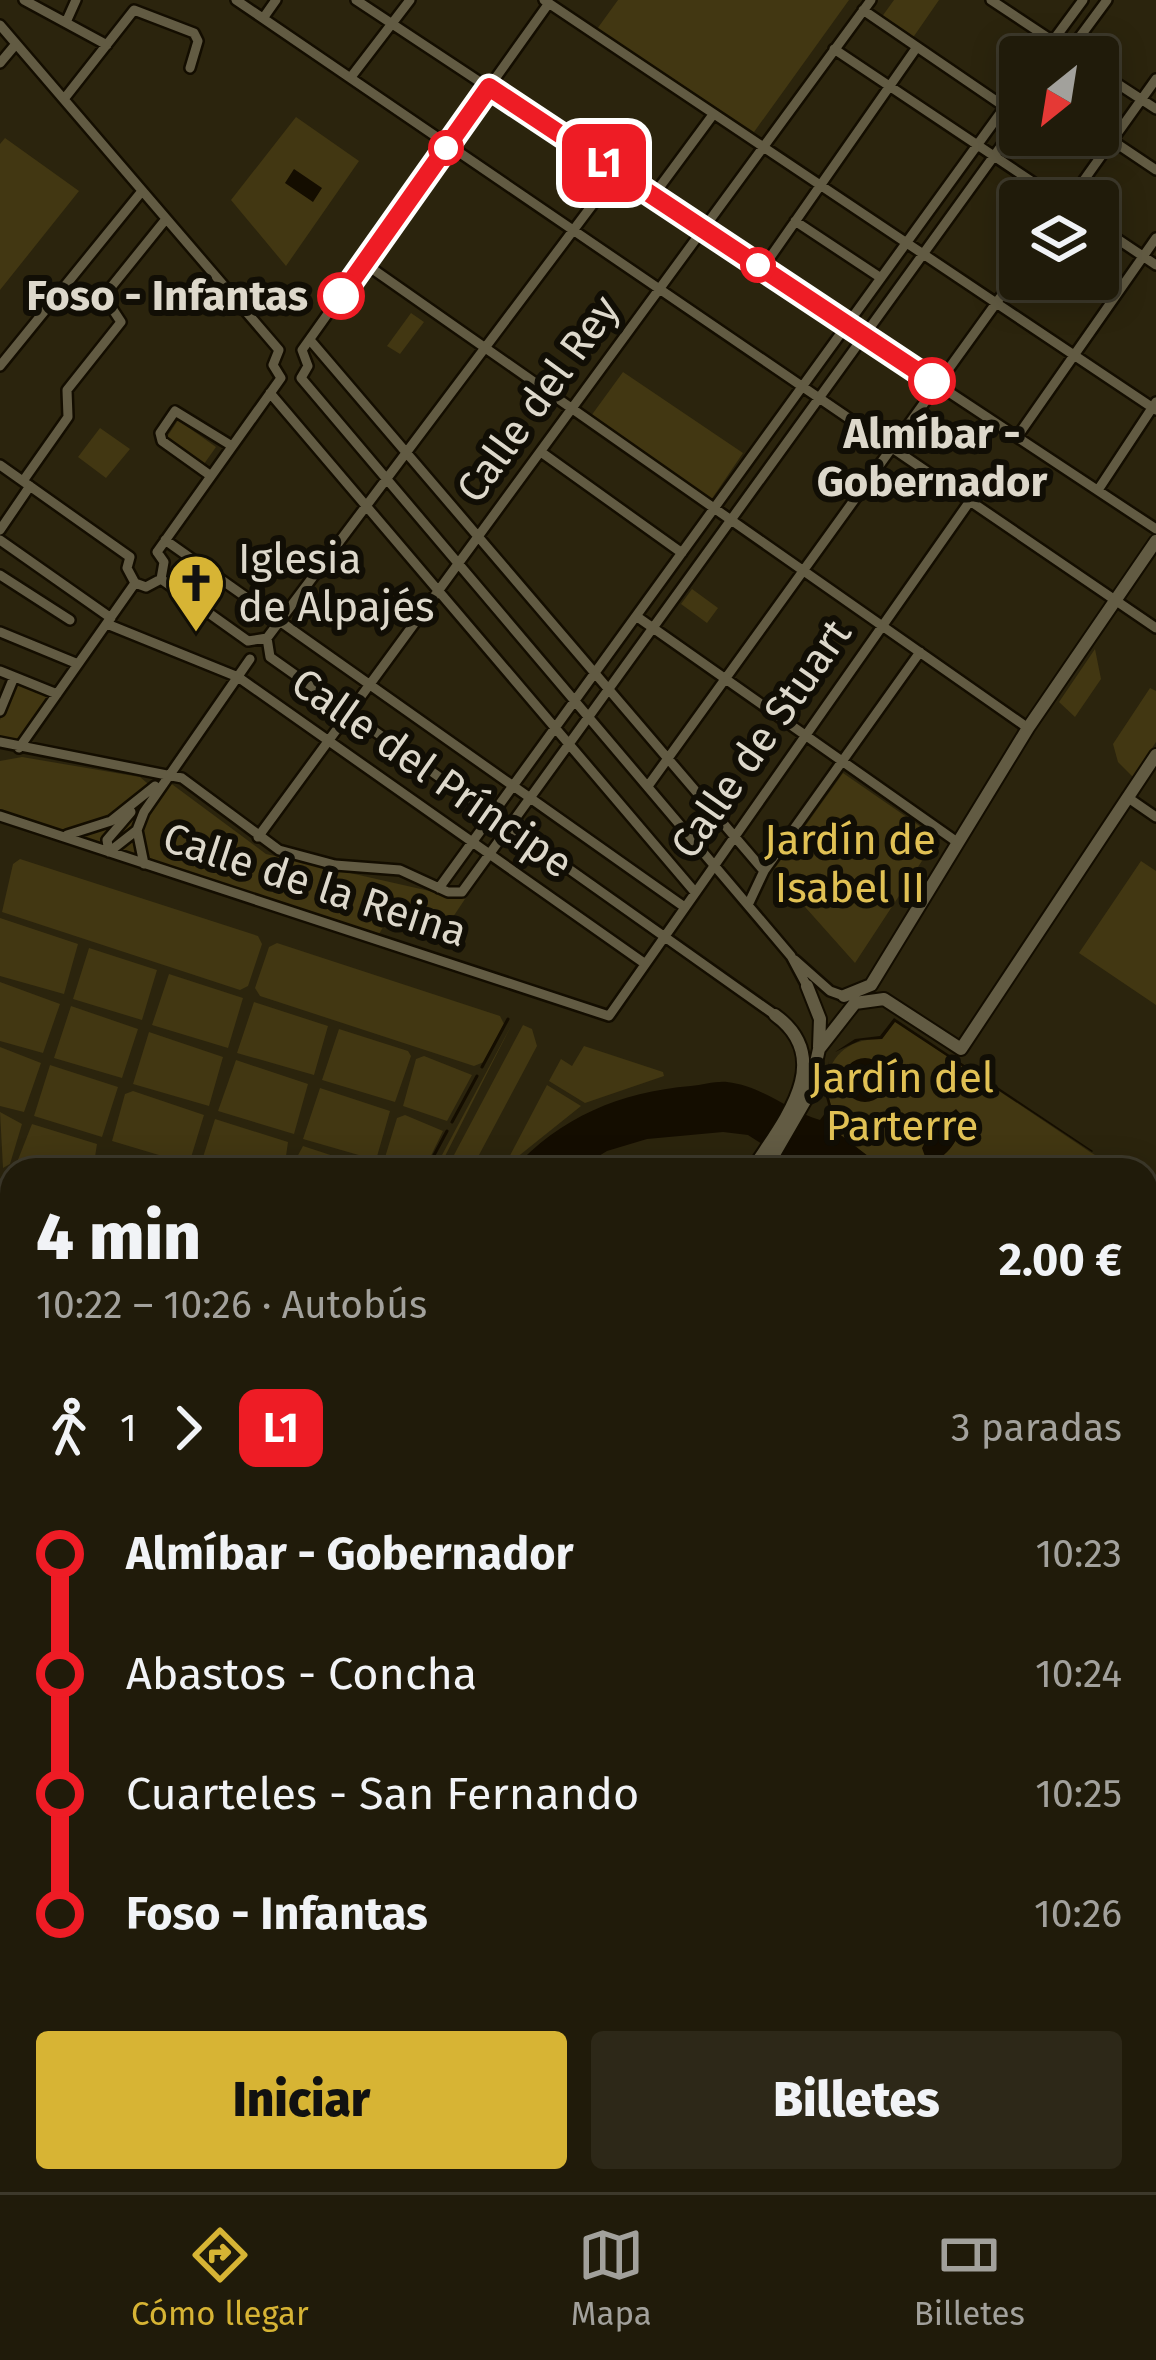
<!DOCTYPE html>
<html lang="es">
<head>
<meta charset="utf-8">
<style>
	:root { --surface:#201b0a; --page:#2d2818; --text:#f1f3f6; --muted:#a2a19c; --line:#3d392b; --accent:#d7b434 }
	body { margin:0; font-family:"Fira Sans",sans-serif; background:var(--page); color:var(--text); height:100vh; display:flex; flex-direction:column; font-size:45px; white-space:nowrap }
	* { box-sizing:border-box; margin:0 }
	p { font-size:39px; color:var(--muted) }
	.icon { flex:none; width:66px; height:66px; fill:none; stroke:currentColor; stroke-width:2; stroke-linecap:round; stroke-linejoin:round }
	.map { position:relative; flex:1; overflow:hidden }
	.details { position:absolute; left:0px; top:1158px; width:1158px; height:1035px; display:flex; flex-direction:column; background:var(--surface); border-radius:36px 36px 0 0; box-shadow:0 6px 30px #0003,0 0 0 3px var(--line) }
	.details>* { flex:none }
	.badge { padding:0 24px; border-radius:18px; font-size:42px; line-height:78px }
	.needle { width:78px; rotate:210deg }
	.tools { position:absolute; left:999px; top:36px; display:grid; gap:24px }
	.tools a { display:grid; place-items:center; width:120px; height:120px; border-radius:12px; background:var(--surface); box-shadow:0 6px 30px #0003,0 0 0 3px var(--line); font-size:60px }
	.map>.badge { position:absolute; translate:-50% -50%; box-shadow:0 0 0 6px #fff }
	.legs { display:flex; align-items:center; gap:18px; height:132px; padding:0 36px; font-size:39px }
	.legs p { margin-inline-start:auto }
	.head { display:flex; align-items:center; justify-content:space-between; height:204px; padding:0 36px }
	h1 { font-size:66px; font-weight:800; line-height:90px }
	.button { display:flex; gap:24px; margin-top:auto; padding:24px 36px }
	.button a { flex:1; height:138px; border-radius:12px; background:var(--accent); color:#111; font-size:48px; font-weight:800; line-height:138px; text-align:center }
	.button a+a { background:var(--page); color:var(--text) }
	ul { padding:0 36px; list-style:none }
	li { display:flex; align-items:center; gap:42px; height:120px; font-size:45px }
	li i { display:grid; place-items:center; width:18px; height:100%; margin:0 15px; background:currentColor }
	li i::after { content:''; width:30px; height:30px; margin:-15px; border:9px solid; border-radius:50%; background:var(--surface) }
	li p { margin-inline-start:auto }
	li:first-child i { background:linear-gradient(#0000 50%,currentColor 0) }
	li:last-child i { background:linear-gradient(currentColor 50%,#0000 0) }
	.dock { display:flex; justify-content:space-around; align-items:center; height:168px; border-top:3px solid var(--line); background:var(--surface); font-size:33px; color:var(--muted) }
	.dock a { display:grid; justify-items:center; gap:6px }
	.dock .active { color:var(--accent) }
	.map>svg:first-child { display:block }
	.green { fill:#423712 }
	.water { fill:#140d00 }
	.lines { fill:none; stroke-linecap:round; stroke-linejoin:round }
	.stream { stroke:#140d00; stroke-width:3 }
	.minor-casing { stroke:#130d00; stroke-width:14 }
	.secondary-casing { stroke:#130d00; stroke-width:16 }
	.minor { stroke:#625b43; stroke-width:9 }
	.secondary { stroke:#625b43; stroke-width:12 }
	.line-1-casing { stroke:#fff; stroke-width:27 }
	.line-1 { stroke:#ee1c25; stroke-width:18 }
	.stop-1-dot { fill:#fff; stroke:#ee1c25; stroke-width:6 }
	.labels { text-anchor:middle; dominant-baseline:central; stroke-width:12; stroke-linejoin:round; paint-order:stroke }
	.stop-label { font-size:42px; font-weight:bold; fill:#ddd8cb; stroke:#110e05; text-anchor:end }
	.street-label { font-size:42px; fill:#ddd8cb; stroke:#110e05 }
	.poi-label { font-size:42px; fill:#ddd8cb; stroke:#110e05; text-anchor:start }
	.park-label { font-size:42px; fill:#e1c154; stroke:#110e05 }
</style>
</head>
<body>
<div class="map">
<svg width="1156" height="2192" viewBox="0 0 1156 2192">
	<rect width="100%" height="100%" fill="#2b240d"/>
	<path class="green" d="M618 0H849L754 132 597 29Z
		M894 0H939L912 39 881 18Z
		M296 117 359 161 286 266 231 200Z
		M5 138 79 191 0 290V144Z
		M411 313 424 322 400 354 387 346Z
		M623 372 743 453 711 500 591 416Z
		M178 420 216 447 204 464 167 437Z
		M100 428 130 449 106 478 78 457Z
		M692 589 718 608 707 623 681 604Z
		M1095 649 1101 679 1075 717 1059 702Z
		M15 683 49 697 17 743 0 738V720Z
		M1150 688 1156 691V742L1133 777 1118 762 1113 744Z
		M22 757 140 777 160 794 169 782 266 854 465 899 449 923 395 906 378 936 0 814V761Z
		M843 773 937 838 855 963 773 871Z
		M20 859 258 936 262 944 248 986 240 990 2 912 13 864Z
		M1141 861 1156 871V1005L1079 953Z
		M0 918 78 944 64 994 0 976Z
		M277 943 500 1016 504 1024 484 1062 474 1066 260 996 255 988 269 947Z
		M89 948 157 970 142 1020 73 999Z
		M169 974 243 998 228 1048 152 1025Z
		M0 982 60 1004 43 1053 0 1041Z
		M254 1002 328 1026 314 1075 237 1053Z
		M71 1006 138 1029 122 1078 54 1058Z
		M895 1021 1090 1152 1120 1170H886L823 1122 832 1109C817 1070 839 1037 882 1039Z
		M523 1025 532 1029 537 1046 471 1170H446Z
		M511 1026 438 1170H434Z
		M339 1029 408 1051 411 1056 395 1102 322 1080Z
		M149 1032 223 1057 209 1106 133 1084Z
		M584 1046 663 1072 664 1076 585 1103 549 1081 561 1059 572 1066Z
		M0 1047 41 1063 24 1112 0 1106Z
		M424 1056 472 1075 447 1121 403 1106 416 1059Z
		M236 1060 308 1084 294 1134 218 1111Z
		M50 1065 118 1087 102 1137 34 1116Z
		M547 1085 581 1106 506 1166 505 1165Z
		M320 1088 390 1111 376 1160 303 1139Z
		M133 1091 204 1115 189 1164 112 1141 125 1094Z
		M0 1112 22 1124 10 1164 3 1168Z
		M405 1115 443 1131 424 1170H395L383 1164 397 1118Z
		M215 1119 288 1142 284 1170H199Z
		M32 1124 97 1144 93 1170H14Z
		M303 1146 367 1167 371 1170H290Z
		M1146 1442 1156 1449V2051L1146 2048Z
		M733 2181H842L845 2192H733Z"/>
	<path class="water" d="M294 169 322 188 313 202 285 183Z
		M894 1018 1093 1151 1092 1152 895 1022 882 1039 861 1040 835 1052 855 1039 880 1036Z
		M843 1080a22 22 0 1 1 44 0a22 22 0 1 1-44 0Z
		M829 1061 825 1083 832 1109 824 1122 886 1170H803L748 1135 723 1132 647 1139 607 1151 576 1170H512C561 1117 619 1092 691 1086 702 1085 716 1081 727 1082 763 1086 788 1111 820 1120L829 1108 823 1086Z
		M956 1109 964 1118C960 1137 948 1160 927 1162L922 1148 932 1128Z
		M0 1425 12 1439V1626L0 1660Z
		M12 1824V1871L0 1874V1830Z"/>
	<g class="lines">
		<path class="stream" d="M482 1067 508 1019
			M452 1122 477 1076
			M426 1170 447 1131
			M5 1204 12 1206
			M0 1390 12 1403"/>
		<defs>
			<path id="minor" d="M24 0 107 45
				M236 0 1156 628
				M356 0 1156 529
				M544 0 1156 410
				M991 0 1077 57
				M863 10 1005 107
				M264 17 276 0
				M67 20 76 0
				M0 25 279 350
				M834 49 1061 201
				M1041 57 1083 0
				M1065 57 1107 0
				M0 63 16 44
				M1098 71 1156 109
				M351 77 410 0
				M64 99 134 10 194 33 198 41 190 68
				M1098 131 1156 170
				M653 196 712 116
				M1069 201 1156 79
				M795 221 881 278
				M1098 226 1156 265
				M364 263 1028 728
				M762 269 917 47
				M310 340 764 871
				M279 350 273 365 281 378
				M302 350 549 3
				M0 366 142 191
				M301 378 791 956 807 986
				M301 378 308 366 302 350
				M270 393 694 891
				M1017 437 1156 238
				M541 452 682 553
				M0 465 130 557
				M211 476 162 441 160 433 175 411 232 446
				M23 481 68 417 67 390 121 322 104 296 166 219
				M1098 490 1156 402
				M0 530 30 486
				M0 540 111 618
				M165 540 683 906
				M157 552 281 378
				M157 552 164 562 161 579
				M130 557 127 568 135 583 146 587 161 579
				M0 575 70 620
				M161 579 248 641
				M636 616 957 842
				M107 624 238 677 644 963
				M0 632 78 664
				M267 638 617 172
				M248 641 267 638 270 657
				M270 657 775 1015
				M0 671 57 694
				M0 711 14 677
				M0 742 182 778 279 850 335 865 400 870 448 892H462L1020 120
				M19 748 135 583
				M648 786 1020 270
				M1127 797 1156 817
				M0 816 609 1016 970 501
				M67 835 111 821 155 786
				M258 837 871 0
				M109 852 107 840 131 812
				M109 852 137 830
				M144 864 137 830 144 812 250 659
				M439 888 1020 86
				M748 905 764 871 920 652
				M795 960 830 991 844 996
				M0 1899 12 1897"/>
			<path id="secondary" d="M807 986 820 1019 819 1047
				M844 996 871 985 1028 728 1156 541
				M752 1170C782 1123 837 1060 775 1015
				M765 1170 809 1094 819 1049 855 1003 884 999 961 1049 1156 755
				M434 2192V2181
				M664 2192 665 2181"/>
		</defs>
		<use href="#minor" class="minor-casing"/>
		<use href="#secondary" class="secondary-casing"/>
		<use href="#minor" class="minor"/>
		<use href="#secondary" class="secondary"/>
	</g>
	<g class="lines">
		<defs>
			<path id="line-1" d="M341 296 489 87 932 381"/>
		</defs>
		<use href="#line-1" class="line-1-casing"/>
		<use href="#line-1" class="line-1"/>
	</g>
	<defs>
		<symbol id="church-pin" viewBox="-11 -11 22 30"><path d="M0 17L-7.5 6A9.5 9.5 0 1 1 7.5 6Z" fill="#d7b434" stroke="#110e05"/><path d="M-1.2-6h2.4v3.5h3.3v2.4h-3.3V6h-2.4V-.1h-3.3v-2.4h3.3Z" fill="#111"/></symbol>
	</defs>
	<g fill-rule="evenodd">
		<use href="#church-pin" x="163" y="550" width="66" height="90"/>
	</g>
	<g class="stop-1-dot">
		<circle cx="446" cy="148" r="15"/>
		<circle cx="758" cy="265" r="15"/>
		<circle cx="341" cy="296" r="21"/>
		<circle cx="932" cy="381" r="21"/>
	</g>
	<g class="labels">
		<g class="stop-label">
			<text x="308" y="296">Foso - Infantas</text>
			<text x="932" y="434" text-anchor="middle">Almíbar -<tspan x="932" dy="48">Gobernador</tspan></text>
		</g>
		<g class="street-label">
			<text transform="translate(538 399) rotate(-54)">Calle del Rey</text>
			<text transform="translate(761 739) rotate(-55)">Calle de Stuart</text>
			<text transform="translate(432 773) rotate(35)">Calle del Príncipe</text>
			<text transform="translate(315 885) rotate(18)">Calle de la Reina</text>
		</g>
		<g class="poi-label">
			<text x="238" y="559">Iglesia<tspan x="238" dy="48">de Alpajés</tspan></text>
		</g>
		<g class="park-label">
			<text x="850" y="840">Jardín de<tspan x="850" dy="48">Isabel II</tspan></text>
			<text x="902" y="1078">Jardín del<tspan x="902" dy="48">Parterre</tspan></text>
		</g>
	</g>
</svg>
<div class="tools">
<a><svg class="needle" viewBox="-14 -14 28 28"><path d="M0-13l5 13h-10z" fill="#e53935"/><path d="M0 13l5-13h-10z" fill="#a2a19c"/></svg></a>
<a><svg class="icon" aria-label="layers" viewBox="0 0 24 24"><path d="M12 4l9 5-9 5-9-5zM3 14l9 5 9-5"/></svg></a>
</div>
<b class="badge" style="left:604px;top:163px;background:#ee1c25;color:#fff">L1</b>
<section class="details">
<div class="head"><div><h1>4 min</h1><p>10:22 – 10:26 · Autobús</p></div><b>2.00 €</b></div>
<div class="legs"><svg class="icon" aria-label="walk" viewBox="0 0 24 24"><circle cx="13" cy="4" r="2"/><path d="M13 8l-2 6 4 7M11 14l-3 7M7 12l3-4h3l4 4"/></svg>1<svg class="icon" aria-label="forward" viewBox="0 0 24 24"><path d="M9 5l7 7-7 7"/></svg><b class="badge" style="background:#ee1c25;color:#fff">L1</b><p>3 paradas</p></div>
<ul>
<li><i style="color:#ee1c25"></i><b>Almíbar - Gobernador</b><p>10:23</p></li>
<li><i style="color:#ee1c25"></i><span>Abastos - Concha</span><p>10:24</p></li>
<li><i style="color:#ee1c25"></i><span>Cuarteles - San Fernando</span><p>10:25</p></li>
<li><i style="color:#ee1c25"></i><b>Foso - Infantas</b><p>10:26</p></li>
</ul>
<div class="button"><a>Iniciar</a><a>Billetes</a></div>
</section>
</div>
<nav class="dock">
<a class="active"><svg class="icon" aria-label="directions" viewBox="0 0 24 24"><path d="M12 3l9 9-9 9-9-9zM9 14v-3h6M13 9l2 2-2 2"/></svg>Cómo llegar</a>
<a><svg class="icon" aria-label="map" viewBox="0 0 24 24"><path d="M3 6l6-2 6 2 6-2v14l-6 2-6-2-6 2zM9 4v14M15 6v14"/></svg>Mapa</a>
<a><svg class="icon" aria-label="tickets" viewBox="0 0 24 24"><path d="M3 7h18v10H3zM15 7v10"/></svg>Billetes</a>
</nav>
</body>
</html>
